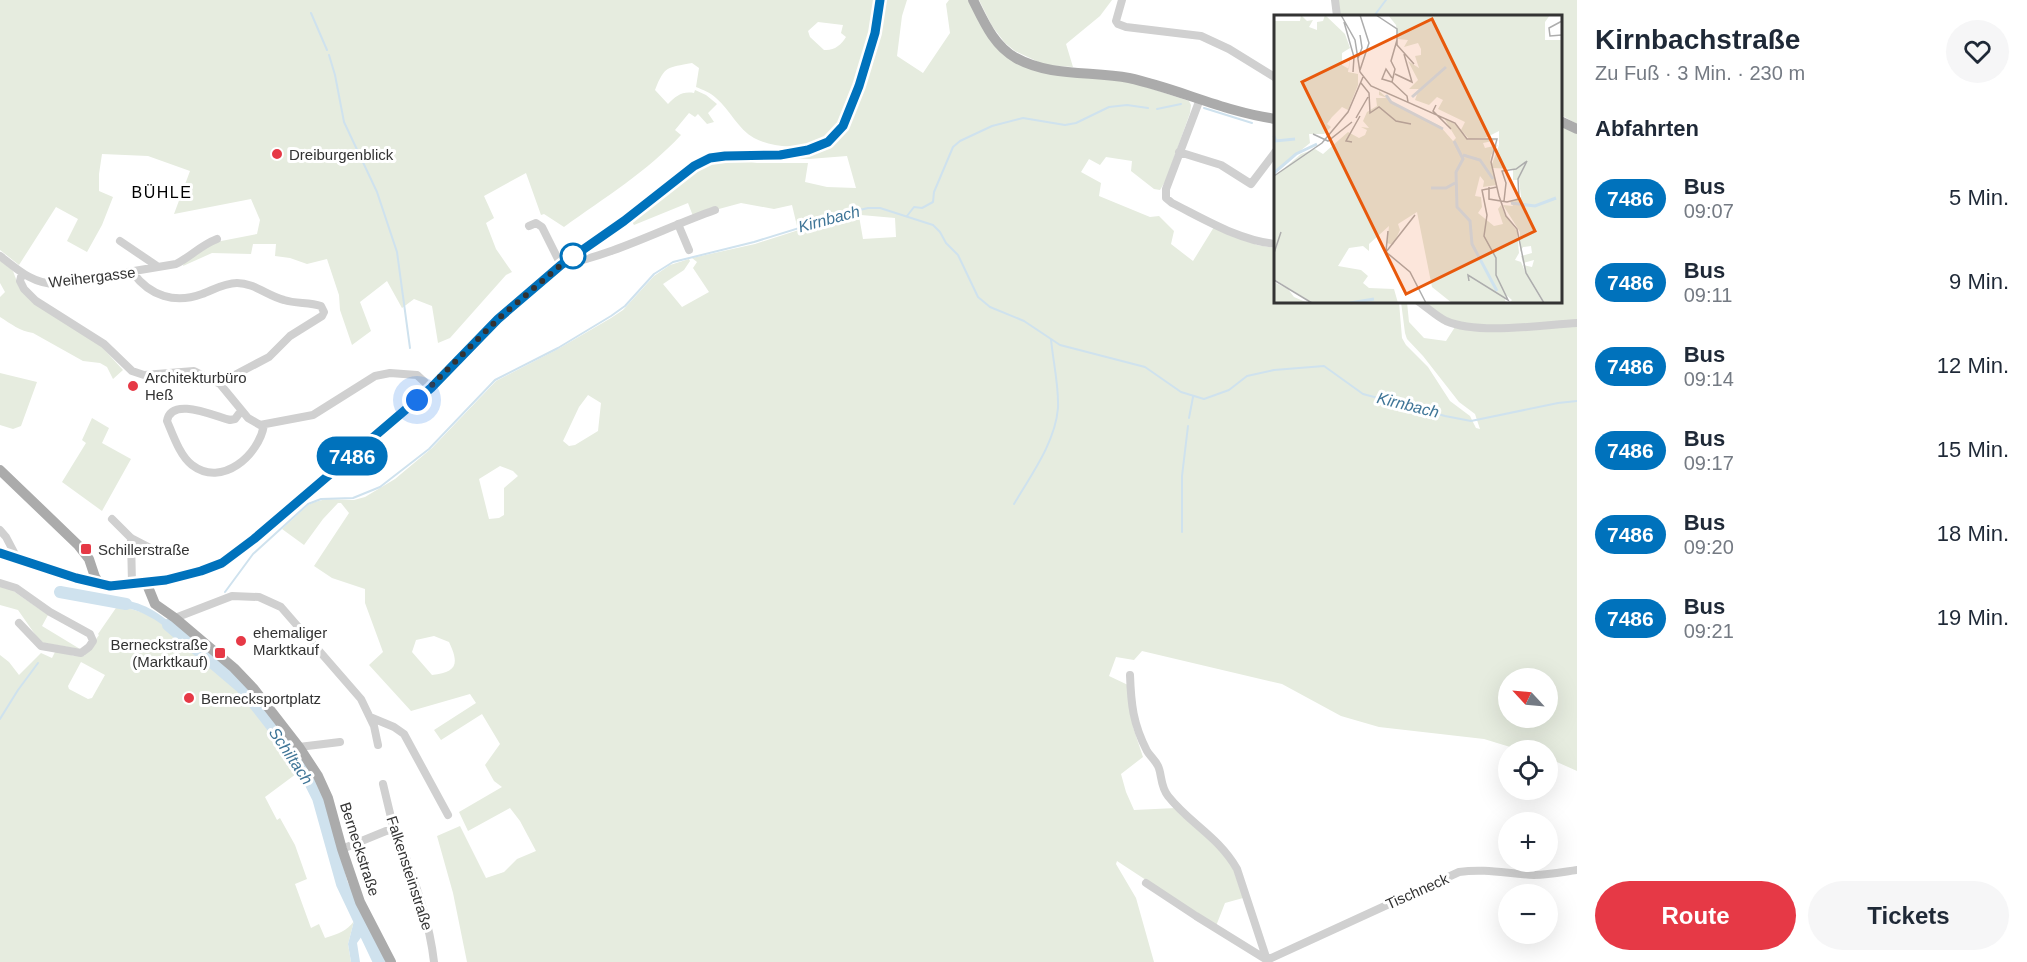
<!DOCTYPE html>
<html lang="de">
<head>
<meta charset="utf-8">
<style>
	:root { --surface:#fff; --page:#f6f6f7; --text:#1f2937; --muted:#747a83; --accent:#e63946 }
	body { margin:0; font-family:Arial,sans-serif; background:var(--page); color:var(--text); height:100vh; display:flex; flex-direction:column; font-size:22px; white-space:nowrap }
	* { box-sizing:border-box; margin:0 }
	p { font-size:20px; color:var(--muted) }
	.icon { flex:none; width:33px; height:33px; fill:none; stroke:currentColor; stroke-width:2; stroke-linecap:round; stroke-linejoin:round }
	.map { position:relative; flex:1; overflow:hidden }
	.panel { display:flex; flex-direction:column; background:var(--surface); width:450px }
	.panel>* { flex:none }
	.badge { padding:0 12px; border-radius:20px; font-size:21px; line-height:39px }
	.needle { width:39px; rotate:296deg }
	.controls { position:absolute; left:1498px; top:668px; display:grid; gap:12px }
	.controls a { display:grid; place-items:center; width:60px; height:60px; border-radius:50%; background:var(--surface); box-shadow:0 6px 24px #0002; font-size:30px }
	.you { position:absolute; width:30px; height:30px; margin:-15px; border:4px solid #fff; border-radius:50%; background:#1a73e8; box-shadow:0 0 0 9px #1a73e833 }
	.map>.badge { position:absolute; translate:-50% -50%; box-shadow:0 0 0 3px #fff }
	h2 { padding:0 18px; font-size:22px; line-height:54px }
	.round { display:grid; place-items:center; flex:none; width:63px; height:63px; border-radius:32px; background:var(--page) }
	.overview { display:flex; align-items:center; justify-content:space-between; height:102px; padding:0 18px }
	h1 { font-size:28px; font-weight:700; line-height:45px }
	.button { display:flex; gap:12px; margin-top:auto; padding:12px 18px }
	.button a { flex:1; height:69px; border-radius:36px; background:var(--accent); color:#fff; font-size:24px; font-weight:700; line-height:69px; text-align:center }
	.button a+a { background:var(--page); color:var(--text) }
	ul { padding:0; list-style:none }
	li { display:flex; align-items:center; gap:18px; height:84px; padding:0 18px }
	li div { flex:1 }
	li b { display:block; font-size:22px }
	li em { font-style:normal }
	li .badge { min-width:66px; font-weight:700; text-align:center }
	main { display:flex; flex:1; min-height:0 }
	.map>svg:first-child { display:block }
	.green { fill:#e6ecdf; fill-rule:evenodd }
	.water { fill:#cfe2ee }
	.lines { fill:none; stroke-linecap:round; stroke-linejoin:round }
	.stream { stroke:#cfe2ee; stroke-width:2 }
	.river { stroke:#cfe2ee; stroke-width:12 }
	.minor { stroke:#d0d0d0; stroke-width:8 }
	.major { stroke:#ababab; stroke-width:10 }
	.line-casing { stroke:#fff; stroke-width:14 }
	.line { stroke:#0072bc; stroke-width:9 }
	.walk { stroke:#333; stroke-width:6; stroke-dasharray:0 10.8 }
	.poi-dot { fill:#e63946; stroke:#fff; stroke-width:2 }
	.stop-dot { fill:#fff; stroke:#0072bc; stroke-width:3 }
	.labels { text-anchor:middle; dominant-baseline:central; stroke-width:6; stroke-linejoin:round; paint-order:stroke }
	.poi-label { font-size:15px; fill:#333; stroke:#fff; text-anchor:start }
	.street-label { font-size:15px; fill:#333; stroke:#fff }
	.neighbourhood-label { font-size:16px; letter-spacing:1.5px; fill:#000; stroke:#fff }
	.water-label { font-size:16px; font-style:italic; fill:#3f7597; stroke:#fff }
	.inset-river { fill:none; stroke:#cfe2ee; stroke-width:3 }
	.inset-road { fill:none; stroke:#adadad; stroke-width:1.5 }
	.view { fill:#e8590c; fill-opacity:0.15; stroke:#e8590c; stroke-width:3 }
	.inset-edge { fill:none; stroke:#333; stroke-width:3 }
</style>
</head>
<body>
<main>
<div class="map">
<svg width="1577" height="962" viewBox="0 0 1577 962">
	<rect width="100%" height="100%" fill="#fff"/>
	<path class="green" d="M0 0H876C871 33 863 63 851 94 846 105 843 118 835 127 817 150 778 151 754 138 738 129 730 110 716 98 710 92 703 90 696 87L699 68 692 63C667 68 665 65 655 90L668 104C676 96 682 91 694 93L695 90 706 95 717 104 708 113 714 122 707 124 698 114 695 117 689 113 675 130 681 135C648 171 604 198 564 227L544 214 541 215 526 173 484 196 494 218 486 223 496 249 512 272 506 275 450 338 438 343 432 306 414 299 402 308 387 281 360 302 371 331 352 345 340 310 339 295 327 259 307 264 290 258 275 256 276 244H253L251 254 212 253 183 266 184 262 216 242 257 234 260 220 251 199 174 214 190 171 148 156 102 154 99 174V191L113 197 102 225 87 252 67 241 78 219 56 207 19 265 0 250ZM818 22 843 25 841 33 846 37C841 45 834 51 824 50L810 37 808 31Z
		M883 0H907L902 16 897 56 923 73 950 33 946 4 949 0H968L1010 59 1134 83 1189 101 1191 105 1190 113 1166 180 1160 190 1154 189 1131 171 1132 161 1106 157 1100 165 1089 159 1081 172 1101 183 1099 196 1150 217 1159 216 1174 231 1171 244 1193 261 1214 227 1257 245 1275 248 1276 302H1399L1402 338 1406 345 1428 367 1450 401 1470 416 1476 428 1480 429 1475 414 1459 402 1423 356 1407 339 1405 333 1401 302H1407L1409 322 1424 338 1446 341 1455 327 1577 324V771L1548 758V750H1520L1484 739 1379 727 1341 716 1282 684 1142 651 1134 660 1116 657 1109 676 1128 685 1133 727 1143 757 1121 774 1126 792 1134 810 1176 808 1228 859 1234 871 1243 898 1225 903 1216 926 1117 861 1116 864 1136 898 1154 962H467L453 893 437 836 460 826 486 878 504 872 517 859 536 851 520 821 510 808 468 831 459 812 502 787 494 781 485 765 500 744 482 714 441 740 434 730 476 703 470 694 411 711 369 665 383 652 365 603V589L332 578 314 566 349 513 341 503H338L323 519 304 545 282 529 308 505 315 502 326 499 354 500 365 497 395 479 432 448 496 381 558 349 611 318 623 310 654 276 670 265 689 259 690 261 684 270 663 284 682 307 709 292 693 268 697 262 692 258 755 244 833 219 832 216 797 226 792 205 774 209 741 203 693 216 688 203 634 225 631 220 686 177 712 161 740 160 757 163H808L805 182 827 187 856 188 847 156 809 159 786 158 837 140 847 128 870 68 878 41ZM861 215 895 218 896 237 863 239 859 216ZM588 395 601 403 598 431 575 445 569 446 563 441 579 407ZM500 466 513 471 518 476 504 488V515L499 518 489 519 479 479ZM434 636 449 642C460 665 456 672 432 675L412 652 416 640ZM1509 678H1548V717H1509Z
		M979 0H1112L1100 16 1066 44 1073 67 1045 65 1015 51 1005 43 992 26Z
		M1337 0H1577V124L1561 115 1560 16H1340Z
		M1561 125 1577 133V321C1547 323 1482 332 1455 322 1443 318 1434 310 1424 302H1560Z
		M0 260 13 271 19 287 31 301 101 346 123 370 113 379 107 367 100 363 83 361 33 333C20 331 11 324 0 317V297L5 292 0 283Z
		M0 373 37 382 21 426 13 429 0 425Z
		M92 418 109 428 102 443 131 459 102 511 62 482 86 443 82 440Z
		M0 585 9 588 48 615 42 626 80 649 44 643 39 640 18 610 0 605Z
		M118 605 144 613 157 620 237 688 300 771 265 797 277 820 280 818 295 845 307 879 295 884 311 928 319 924 325 938C338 934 347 931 354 921L348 944 351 962H0V655L9 662 19 675 41 653 52 658 56 650 74 656H84L99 635 98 634ZM81 662 105 675 92 698 88 699 69 689 68 686Z"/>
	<path class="water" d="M111 597C148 604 154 609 183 633L179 638C154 617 142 610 110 604Z
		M360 918 380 962H375L362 936 357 943 360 962H351L348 944 354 921Z"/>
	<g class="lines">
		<path class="stream" d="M311 13 327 50
			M1374 16 1386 0
			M329 55 335 75 344 122 377 192 397 252 410 348
			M1204 108 1252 123
			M1157 109 1181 104
			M907 216 914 207 922 208 933 202 934 192 953 147 960 141 992 126 1023 118 1065 125 1076 123 1109 107 1127 105 1148 108
			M1189 418 1193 397
			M1014 504C1031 475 1055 443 1058 408 1059 385 1053 362 1051 339
			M1182 532V476L1188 426
			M225 592 253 554 308 504 321 499 353 498 380 487 429 449 495 380 558 348 611 316 625 306 654 274 673 262 754 242 851 212 868 208H880L933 225 940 232 946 243 958 255 978 297 990 307 1024 321 1060 345 1145 367 1181 392 1204 399 1229 390 1247 376 1274 370 1324 366 1363 394 1445 416 1471 421 1558 403 1577 401
			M0 719 18 690 38 663"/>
		<path class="river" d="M60 592 126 604
			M168 625 242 688 293 753 307 776 318 798 342 884 379 962"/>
		<path class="minor" d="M1122 0 1116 21 1118 24 1126 27 1201 36 1229 49 1276 78
			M1335 0 1337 16
			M1200 99 1166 189V198L1172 203C1204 219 1240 241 1276 244
			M1179 152 1221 165 1251 184 1276 151
			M678 224 689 250
			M529 226 536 223 542 227 561 265C614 255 664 228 715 210
			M120 241 157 266
			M0 256C18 270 33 284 56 284L176 264C190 257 201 245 217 239
			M22 273 20 281 24 289 36 301 104 344 132 371 144 375 194 371 220 384 248 418 260 425 313 415 375 376 390 373 417 375 431 388
			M133 273C150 296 175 304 202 294 213 290 224 283 237 283 254 283 268 296 284 300 296 304 309 302 321 306L324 312 322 316 290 336 269 357 231 377 220 384
			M1419 302C1428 308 1436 316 1446 321 1478 335 1541 325 1577 323
			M241 411 235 419 230 420C214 416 171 396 167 421 173 435 180 456 192 465 222 488 259 455 264 425
			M112 519 131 538 154 550
			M0 530 6 537 17 558
			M131 538 132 584
			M0 583 16 588 50 612 90 634 93 641 89 647 81 653 41 646 19 623
			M175 618 232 596 259 597 281 607 361 699 374 726 378 745
			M1130 675C1131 704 1133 724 1147 751 1150 756 1155 760 1158 766 1162 774 1160 786 1168 796 1190 824 1218 836 1237 869L1267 960
			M370 717 394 727 404 734 448 815
			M299 747 340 742
			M383 784 394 830 397 833C412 875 429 917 434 962
			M342 849 386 831 394 830
			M1146 883 1196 916 1267 960
			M1267 960 1459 872C1486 868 1508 874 1534 875 1549 875 1563 872 1577 870"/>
		<path class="major" d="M973 0C984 22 994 46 1016 58 1050 77 1092 71 1129 78 1179 89 1225 112 1276 119
			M1560 121 1577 129
			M0 470 78 545 89 559 95 577 100 584
			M0 553 76 578 110 586 166 580 201 571 222 563 254 539 431 388 498 319 561 265 624 221 694 166 710 158 740 155H780L808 150 828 142 843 126 859 86 875 33 880 0
			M146 582 155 604 175 618 234 668 254 689 299 747 318 776 328 798 342 849 360 902 391 962"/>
	</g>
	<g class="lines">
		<defs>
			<path id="line" d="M0 553 76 578 110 586 166 580 201 571 222 563 254 539 431 388 498 319 561 265 624 221 694 166 710 158 725 156 780 155 808 150 828 142 843 126 859 86 875 33 880 0"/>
		</defs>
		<use href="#line" class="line-casing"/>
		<use href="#line" class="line"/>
		<path class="walk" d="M417 400 498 319 561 265 576 254 573 256"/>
	</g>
	<g class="poi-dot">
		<circle cx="277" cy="154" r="6"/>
		<circle cx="133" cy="386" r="6"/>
		<rect x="80" y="543" width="12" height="12" rx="3"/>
		<circle cx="241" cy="641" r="6"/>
		<rect x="214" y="647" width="12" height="12" rx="3"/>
		<circle cx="189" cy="698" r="6"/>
	</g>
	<circle class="stop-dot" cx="573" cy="256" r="12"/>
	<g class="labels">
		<g class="poi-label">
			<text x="289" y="154">Dreiburgenblick</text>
			<text x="145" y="377">Architekturbüro<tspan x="145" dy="17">Heß</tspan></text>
			<text x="98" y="549">Schillerstraße</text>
			<text x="253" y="632">ehemaliger<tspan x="253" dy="17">Marktkauf</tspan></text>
			<text x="208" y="644" text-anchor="end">Berneckstraße<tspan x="208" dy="17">(Marktkauf)</tspan></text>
			<text x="201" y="698">Bernecksportplatz</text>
		</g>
		<g class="street-label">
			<text transform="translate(92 277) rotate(-7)">Weihergasse</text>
			<text transform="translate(360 849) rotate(72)">Berneckstraße</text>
			<text transform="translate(410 873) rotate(72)">Falkensteinstraße</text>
			<text transform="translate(1417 891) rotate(-24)">Tischneck</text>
		</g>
		<g class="neighbourhood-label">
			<text x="162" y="192">BÜHLE</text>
		</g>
		<g class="water-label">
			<text transform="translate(829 219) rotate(-15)">Kirnbach</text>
			<text transform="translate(1408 405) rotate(14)">Kirnbach</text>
			<text transform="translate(291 756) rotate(56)">Schiltach</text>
		</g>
	</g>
	<g transform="translate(1274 15)">
		<rect width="288" height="288" fill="#fff"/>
		<path d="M27 0 33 6 39 5 35 12 43 15V7L49 6 51 0 71 19 76 33 68 38V50L75 54 77 36 74 57 84 59V70L74 95 68 92 58 102 53 109 57 112 50 119H35L36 128 0 157V6H26ZM114 0H276L271 7V25H288V288H271L256 266 269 288H235L238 285 232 280 231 286 235 288H178L158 272 143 197 124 209 126 215 119 230 113 228 115 211 95 229V236L89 231 75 233 64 251 87 255 94 261 89 268 95 273 120 274 124 288H39L0 264 1 161 27 139 41 134 49 139 74 117 85 123 91 120 93 115 87 112 95 113 89 106 93 97 103 91 102 83H113L105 80V76L119 88 166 111 179 126 182 123 170 103 183 110 194 125H223L209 128 211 133 224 130 217 140 216 146 223 170 209 172 210 166 206 161 201 181 207 182 208 192 204 198 220 211 229 209 224 194 227 190 231 200 243 216 245 238 241 245 247 247 253 261 249 250 258 252 260 245 249 248 247 241 258 238 257 231 249 232 246 237V217L229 190 239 191 236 187 247 182 245 165H239V154L219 153 218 149 225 130V116L211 123 195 124 187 115 191 107 164 94 169 85 163 82 155 90 141 85 145 74H135L144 65 134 46 145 53 141 41 147 40V34L144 28 130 32 134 25 124 24 122 10ZM0 267 14 274 20 282 34 288H0Z" fill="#e6ecdf"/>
		<path class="inset-river" d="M112 80 117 87 169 114M138 82 172 52M0 121 2 126 21 124M180 126 189 144 182 157 183 192 196 206 198 229 223 276M189 140 206 145 219 164M0 158 22 139 43 129M157 173H172L181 168M237 188 261 191 282 183M76 288 100 284"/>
		<path class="inset-road" d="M67 0 81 25 86 57 97 71 181 108 193 124H223L217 147 225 181 232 201 243 214 252 258 270 288M86 0 95 28 86 55M102 0 123 14V30L140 49M288 6 275 13 276 21 288 20M70 7 80 42 79 57M123 25 117 46 121 54 118 67 133 81 134 87M84 43 88 33 86 20M121 59 138 67 130 39M118 67 108 64 112 54 118 63M87 68 95 78 96 98 105 92 122 106 137 109M162 90 159 96 177 114M82 103 94 82M39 119 54 126 78 107M78 127 72 126 86 101M0 161 48 128 74 97 89 62M215 172V184L233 187 245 184 244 164 253 146 242 154 228 156 232 168 230 186M112 236 114 216M112 237 136 257 152 288M112 237 141 200M0 238 7 217M0 265 38 288M195 266 194 260 234 285 222 260V243L210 221 213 200 208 175 223 172"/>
		<path class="view" d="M158 4 261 216 132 279 28 67Z"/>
		<rect width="288" height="288" class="inset-edge"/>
	</g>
</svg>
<div class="controls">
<a><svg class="needle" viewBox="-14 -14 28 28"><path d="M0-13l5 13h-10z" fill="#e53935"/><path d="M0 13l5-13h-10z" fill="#747a83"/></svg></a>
<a><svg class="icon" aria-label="locate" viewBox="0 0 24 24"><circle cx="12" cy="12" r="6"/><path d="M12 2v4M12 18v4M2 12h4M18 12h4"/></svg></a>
<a>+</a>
<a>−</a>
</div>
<div class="you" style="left:417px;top:400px"></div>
<b class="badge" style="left:352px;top:456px;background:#0072bc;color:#fff">7486</b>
</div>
<section class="panel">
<div class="overview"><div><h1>Kirnbachstraße</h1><p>Zu Fuß · 3 Min. · 230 m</p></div><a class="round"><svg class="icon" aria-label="heart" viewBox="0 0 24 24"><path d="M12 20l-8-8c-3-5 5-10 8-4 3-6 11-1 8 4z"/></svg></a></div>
<h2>Abfahrten</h2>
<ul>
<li><span class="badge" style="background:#0072bc;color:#fff">7486</span><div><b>Bus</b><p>09:07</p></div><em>5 Min.</em></li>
<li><span class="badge" style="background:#0072bc;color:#fff">7486</span><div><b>Bus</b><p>09:11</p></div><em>9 Min.</em></li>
<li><span class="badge" style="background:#0072bc;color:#fff">7486</span><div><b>Bus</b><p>09:14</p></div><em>12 Min.</em></li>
<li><span class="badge" style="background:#0072bc;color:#fff">7486</span><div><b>Bus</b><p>09:17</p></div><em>15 Min.</em></li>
<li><span class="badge" style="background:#0072bc;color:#fff">7486</span><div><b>Bus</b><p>09:20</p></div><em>18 Min.</em></li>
<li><span class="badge" style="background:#0072bc;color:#fff">7486</span><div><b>Bus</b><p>09:21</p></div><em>19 Min.</em></li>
</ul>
<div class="button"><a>Route</a><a>Tickets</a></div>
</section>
</main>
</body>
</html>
